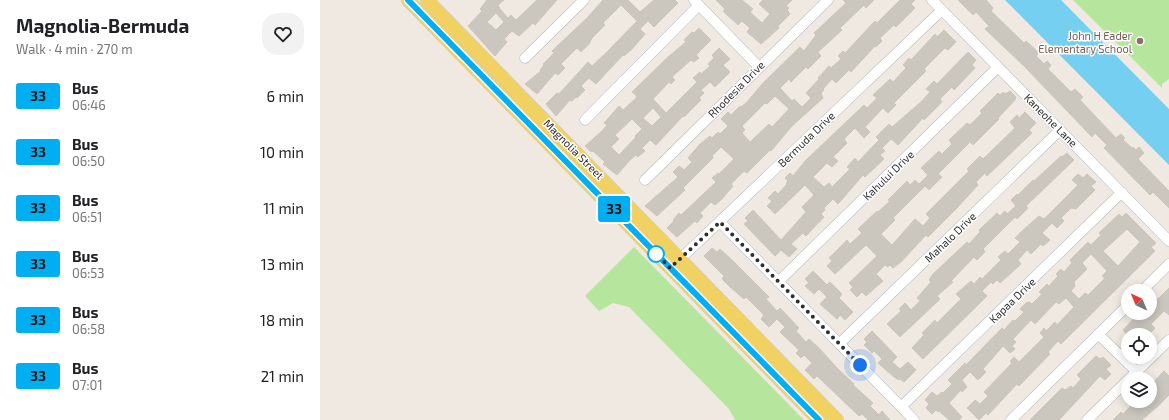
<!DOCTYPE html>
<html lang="en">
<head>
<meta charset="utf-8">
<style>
	:root { --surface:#fff; --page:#f2f2f2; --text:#202124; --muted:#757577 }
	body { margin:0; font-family:"Exo 2",sans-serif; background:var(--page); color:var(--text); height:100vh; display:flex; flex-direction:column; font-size:15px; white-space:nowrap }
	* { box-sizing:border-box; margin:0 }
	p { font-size:13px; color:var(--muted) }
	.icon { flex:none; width:22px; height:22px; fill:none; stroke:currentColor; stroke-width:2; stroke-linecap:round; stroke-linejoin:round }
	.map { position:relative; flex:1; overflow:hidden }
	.drawer { display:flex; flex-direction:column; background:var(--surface); width:320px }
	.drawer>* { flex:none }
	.badge { padding:0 8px; border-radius:3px; font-size:14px; line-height:26px }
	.needle { width:26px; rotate:316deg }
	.controls { position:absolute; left:801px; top:284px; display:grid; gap:8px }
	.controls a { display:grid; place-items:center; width:36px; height:36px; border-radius:50%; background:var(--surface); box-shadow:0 2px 10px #0003; font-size:20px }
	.you { position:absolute; width:20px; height:20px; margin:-10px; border:3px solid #fff; border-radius:50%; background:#1a73e8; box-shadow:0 0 0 6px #1a73e833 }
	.map>.badge { position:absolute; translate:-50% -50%; box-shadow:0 0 0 2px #fff }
	.round { display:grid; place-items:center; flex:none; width:42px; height:42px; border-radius:16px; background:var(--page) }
	.summary { display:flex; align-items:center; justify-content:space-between; height:68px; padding:0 16px }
	h1 { font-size:19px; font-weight:700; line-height:30px }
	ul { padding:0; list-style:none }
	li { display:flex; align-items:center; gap:12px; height:56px; padding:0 16px }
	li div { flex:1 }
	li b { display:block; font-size:15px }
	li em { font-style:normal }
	li .badge { min-width:44px; font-weight:700; text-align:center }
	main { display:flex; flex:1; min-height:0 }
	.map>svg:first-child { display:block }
	.green { fill:#b6e59e }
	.water { fill:#75cff0 }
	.building { fill:#cbc7bf; stroke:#cbc5ba; fill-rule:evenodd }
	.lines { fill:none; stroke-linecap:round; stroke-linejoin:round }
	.minor-casing { stroke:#b4b7c1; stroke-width:11 }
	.major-casing { stroke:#c9c9c9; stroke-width:14 }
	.minor { stroke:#fff; stroke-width:10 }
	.major { stroke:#f2d163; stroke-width:13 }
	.line-casing { stroke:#fff; stroke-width:9 }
	.line { stroke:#00aff2; stroke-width:6 }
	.walk { stroke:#2e2e2e; stroke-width:4; stroke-dasharray:0 7.2 }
	.education-dot { fill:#8d6e63; stroke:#fff; stroke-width:1.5 }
	.stop-dot { fill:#fff; stroke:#00aff2; stroke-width:2 }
	.labels { text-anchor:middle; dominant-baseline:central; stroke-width:3; stroke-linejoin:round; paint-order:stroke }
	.education-label { font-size:11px; fill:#785e54; stroke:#fff; text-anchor:end }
	.street-label { font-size:11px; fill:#2e2e2e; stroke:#fff }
</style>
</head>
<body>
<main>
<section class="drawer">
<div class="summary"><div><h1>Magnolia-Bermuda</h1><p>Walk · 4 min · 270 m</p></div><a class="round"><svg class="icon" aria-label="heart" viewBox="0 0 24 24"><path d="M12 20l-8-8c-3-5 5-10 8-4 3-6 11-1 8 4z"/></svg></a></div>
<ul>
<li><span class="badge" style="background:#00aff2;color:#111">33</span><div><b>Bus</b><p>06:46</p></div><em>6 min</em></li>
<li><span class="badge" style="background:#00aff2;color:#111">33</span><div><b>Bus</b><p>06:50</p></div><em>10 min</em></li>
<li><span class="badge" style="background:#00aff2;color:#111">33</span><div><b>Bus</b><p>06:51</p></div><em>11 min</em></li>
<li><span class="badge" style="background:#00aff2;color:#111">33</span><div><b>Bus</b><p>06:53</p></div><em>13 min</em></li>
<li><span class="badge" style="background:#00aff2;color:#111">33</span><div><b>Bus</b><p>06:58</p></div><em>18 min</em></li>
<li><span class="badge" style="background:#00aff2;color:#111">33</span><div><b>Bus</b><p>07:01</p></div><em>21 min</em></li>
</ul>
</section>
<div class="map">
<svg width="849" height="420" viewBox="0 0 849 420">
	<rect width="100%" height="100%" fill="#efe9e1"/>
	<path class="green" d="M753 0H849V79L842 84V88Z
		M314 247 484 420H415L409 409 309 307 293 303 279 311 265 296Z"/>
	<path class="water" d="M685 0H741L849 109V165Z"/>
	<path class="building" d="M167 0H184L178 5 180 9 188 18 191 15 196 20 217 0H237L215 25 213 23 199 36 192 31 184 39 187 42 175 56 148 26 162 11 160 9ZM176 13 184 22 176 30 167 22Z
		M283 0H308L320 12 334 0H355L358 3 334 27 328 21 320 29 325 34 312 49 304 56 303 55 276 84 269 78 261 86 265 90 257 98 256 97 252 101 250 100 236 116 226 104 237 93 239 94 268 62 272 66 287 52 317 21 301 5 283 23 285 25 272 38 269 44 261 52 257 48 241 64 245 68 238 75 235 73 217 94 205 84 221 71 220 70 224 65 223 64 234 53 232 51 267 18Z
		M396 0H422L433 9 430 12 442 23 450 14 439 4 443 0H472L466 6 469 8 467 10 470 14 458 26 459 28 441 44 427 32 430 28 422 21 418 25 403 11 405 9Z
		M523 0H554L546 8 544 5 520 28 522 30 498 52 501 56 488 69 486 67 471 82 469 79 460 88 472 101 474 99 482 107 491 98 486 93 499 79 498 78 509 66 511 68 521 59 518 56 523 51 525 53 555 21 557 23 580 0H595L591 4 595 8 576 27 574 25 560 38 562 41 556 47 555 46 531 72 529 70 516 83 512 79 503 89 504 90 501 93 503 98 472 126 451 151 450 150 427 173 424 171 411 184 413 186 402 199 395 205 391 202 380 213 383 216 377 223 375 221 357 237 347 228 354 221 353 220 359 213 361 215 396 182 392 178 398 173 399 174 414 159 401 147 392 156 393 158 363 188 365 190 337 216 325 206 358 177 353 172 359 166 364 170 372 162 368 158 380 144 390 136 392 138 398 132 400 134 408 126 401 119 408 112 411 115 420 106 421 107 427 102 443 83 480 47 484 51 496 35 494 33 526 3ZM455 96 469 109 452 127 449 124 430 142 422 133 425 130 422 126 445 103 447 104Z
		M638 0H666L673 8 671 11 704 43 706 41 719 53 716 56 724 64 727 61 731 65 728 69 751 92 755 89 763 97 760 100 796 138 801 134 805 138 803 140 812 148 813 147 816 150 819 147 824 153 818 159 849 191V208L833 192 830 195 784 148 787 145 775 133 772 137 705 67 665 29 669 26 656 12 653 15Z
		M379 28 391 40 376 55 379 58 374 62 371 60 363 67 352 77 355 80 351 84 349 82 333 99 334 100 346 113 377 82 373 78 380 72 381 74 390 66 388 64 394 58 392 55 399 48 410 59 403 65 410 72 395 87 390 82 381 90 384 93 379 98 381 100 364 117 363 116 336 145 330 140 322 148 325 151 318 157 316 155 310 160 297 175 283 164 285 162 273 151 271 152 265 146 282 131 287 125 284 123 299 106 303 110 315 99 317 96 312 92 348 57 366 42 364 40 372 32 374 33ZM333 108 341 117 332 126 323 118ZM312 119 322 129 315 136 316 137 299 155 291 147 299 139 295 135Z
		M624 30 636 42 628 50 625 48 604 69 606 71 574 103 576 105 568 113 563 108 545 127 550 132 544 138 535 128 524 139 527 143 513 157 518 161 512 167 507 163 493 177 504 187 509 183 512 187 530 169 527 167 535 158 538 162 559 140 556 137 569 124 572 127 602 101 610 92 606 89 614 81 617 84 648 52 656 60 652 65 655 68 634 90 632 87 620 99 622 102 604 120 603 118 578 145 571 139 562 148 565 151 560 155 564 159 545 177 543 175 518 204 513 199 504 208 505 210 501 214 504 217 486 236 483 233 471 244 477 249 469 257 461 250 455 256 424 224 428 221 425 218 433 210 461 240 486 212 482 207 494 195 485 185 455 214 447 206 452 201 448 198 455 191 458 194 467 184 466 183 468 181 465 178 470 173 473 176 486 160 544 105 547 108 557 98 553 95 570 79 573 82 586 68 583 65 589 58 591 60 615 34 617 37Z
		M690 91 696 97 695 100 678 118 679 119 653 145 650 142 618 174 622 177 609 190 605 186 573 218 575 220 561 234 572 245 595 219 603 226 610 218 606 214 649 171 647 169 660 156 663 159 695 128 690 122 697 115 699 118 705 112 716 123 709 130 712 133 667 176 665 173 656 182 658 185 636 209 608 237 606 235 581 262 573 268 570 265 568 267 565 265 556 274 563 281 556 287 546 296 542 292 537 297 530 290 533 287 529 283 557 256 546 245 515 274 507 266 512 261 509 258 527 240 530 244 542 233 538 229 557 211 558 212 570 201 568 200 587 181 590 185 595 180 599 184 608 175 601 168 619 151 622 154 632 144 629 140 647 123 650 125 662 113 660 111 678 93 680 95 683 92 685 94Z
		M747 153 754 160 706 206 708 208 697 219 695 217 663 249 665 252 657 260 654 257 631 281 633 282 617 296 620 299 580 337 567 324 581 311 579 309 585 303 591 310 600 301 597 298 611 282 609 280 613 274 647 242 649 244 660 232 659 230 675 215 677 213 680 216 685 211 687 214 696 206 691 200 697 194 698 195 713 180 714 181 741 156 742 157Z
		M758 174 763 178 767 174 776 182 771 186 775 190 756 209 751 208 741 218 744 221 737 228 732 223 722 233 730 240 723 246 721 244 711 254 707 250 698 260 701 264 680 283 677 280 673 284 671 282 662 291 667 296 603 359 592 348 604 335 602 333 615 320 617 323 641 299 636 294 651 281 654 284 660 277 662 279 681 260 678 257 685 251 688 254 700 242 695 238 701 232 719 216 724 219 758 185 752 180Z
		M806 213 836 243 831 247 835 251 741 344 738 341 728 352 730 354 699 386 697 384 668 415 666 413 659 420 647 408 655 400 660 404 668 396 664 392 692 363 690 361 694 357 699 362 724 337 720 333 724 328 726 331 735 322 737 325 754 307 746 298 739 304 736 302 715 324 711 320 693 339 696 342 692 346 695 349 690 353 683 346 663 369 666 372 658 380 650 372 642 380 647 387 642 392 641 390 629 403 642 417 639 420H629L619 411 618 412 616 410 612 414 606 408 609 404 605 400 612 392 617 396 622 392 623 393 632 384 628 380 645 363 646 365 682 328 684 330 693 320 695 321 704 312 700 309 706 303 709 302 712 304 722 294 719 292 727 284 729 286 738 276 736 274 741 269 744 272 752 263 750 260 768 242 771 245 781 235 779 233 799 214 802 217ZM807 229 820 242 798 266 783 251ZM771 254 787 271 782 276 785 278 768 295 765 293 759 299 751 291 755 286 754 282 767 269 762 263Z
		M392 248 397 252 400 249 412 260 449 297 446 299 457 311 460 308 479 328 476 331 486 342 489 339 499 348 516 367 534 384 533 385 553 403 550 406 559 415 562 411 570 420H548L542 414 539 416 497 376 494 379 485 370 492 363 484 355 481 358 476 353 479 350 460 332 465 327 457 319 449 327 441 319 444 315 426 297 424 299 410 287 402 279 404 276 384 256Z
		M493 271 507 285 510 282 522 294 519 298 533 312 525 320 520 315 517 319 500 304 507 297 499 289 494 294 485 286 489 283 485 279Z
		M849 288V315L844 311 831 324 835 328 828 335H807L803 330 819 313H830V302L834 298 836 300 839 298Z
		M552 331 577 357 572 362 580 369 588 362 596 370 584 382 580 379 579 380 574 377 565 369 558 363 562 359 554 351 552 353 544 345 547 342 544 339Z
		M776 356 780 359 783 357 791 365 786 369 791 374 785 380 780 376 739 420H710L742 388 745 390 751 386 753 388 761 379 757 375Z
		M844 371 849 376V395L839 405 822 420H793L801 412 803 414 816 401H830V386Z"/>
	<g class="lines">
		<defs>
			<path id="minor" d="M374 0 439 67
				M612 0 849 241
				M205 58 264 0
				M265 120 379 5
				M325 180 508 0
				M400 222 594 420
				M355 264 622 10
				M458 282 678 67
				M822 291 849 264
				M778 334 817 372
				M519 344 740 130
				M809 379 849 340
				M581 407 802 192
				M691 420 808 305
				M767 420 808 380"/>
			<path id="major" d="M88 0 499 420
				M107 0 517 420"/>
		</defs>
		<use href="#minor" class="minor-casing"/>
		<use href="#major" class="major-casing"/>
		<use href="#minor" class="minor"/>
		<use href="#major" class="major"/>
	</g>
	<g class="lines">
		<defs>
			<path id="line" d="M88 0 499 420"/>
		</defs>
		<use href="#line" class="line-casing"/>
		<use href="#line" class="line"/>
		<path class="walk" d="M336 254 333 250 350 268 400 222 540 365"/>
	</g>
	<circle class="education-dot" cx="820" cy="41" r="4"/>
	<circle class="stop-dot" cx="336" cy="254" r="8"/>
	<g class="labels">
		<g class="education-label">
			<text x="812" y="35">John H Eader<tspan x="812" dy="13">Elementary School</tspan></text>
		</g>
		<g class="street-label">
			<text transform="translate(416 89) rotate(-45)">Rhodesia Drive</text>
			<text transform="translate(731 120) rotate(45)">Kaneohe Lane</text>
			<text transform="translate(486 139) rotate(-44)">Bermuda Drive</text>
			<text transform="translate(254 149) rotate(45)">Magnolia Street</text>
			<text transform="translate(568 175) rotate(-44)">Kahului Drive</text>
			<text transform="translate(630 237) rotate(-44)">Mahalo Drive</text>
			<text transform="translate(692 300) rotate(-44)">Kapaa Drive</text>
		</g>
	</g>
</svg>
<div class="controls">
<a><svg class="needle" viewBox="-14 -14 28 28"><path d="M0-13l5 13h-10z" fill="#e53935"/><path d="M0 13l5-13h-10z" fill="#757577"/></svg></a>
<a><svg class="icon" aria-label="locate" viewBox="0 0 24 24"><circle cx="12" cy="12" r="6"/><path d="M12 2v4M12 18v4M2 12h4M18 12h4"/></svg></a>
<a><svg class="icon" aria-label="layers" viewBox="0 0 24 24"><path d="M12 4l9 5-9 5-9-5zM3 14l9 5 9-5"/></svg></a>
</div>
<div class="you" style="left:540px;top:365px"></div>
<b class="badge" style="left:294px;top:209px;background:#00aff2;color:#111">33</b>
</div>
</main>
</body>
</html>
